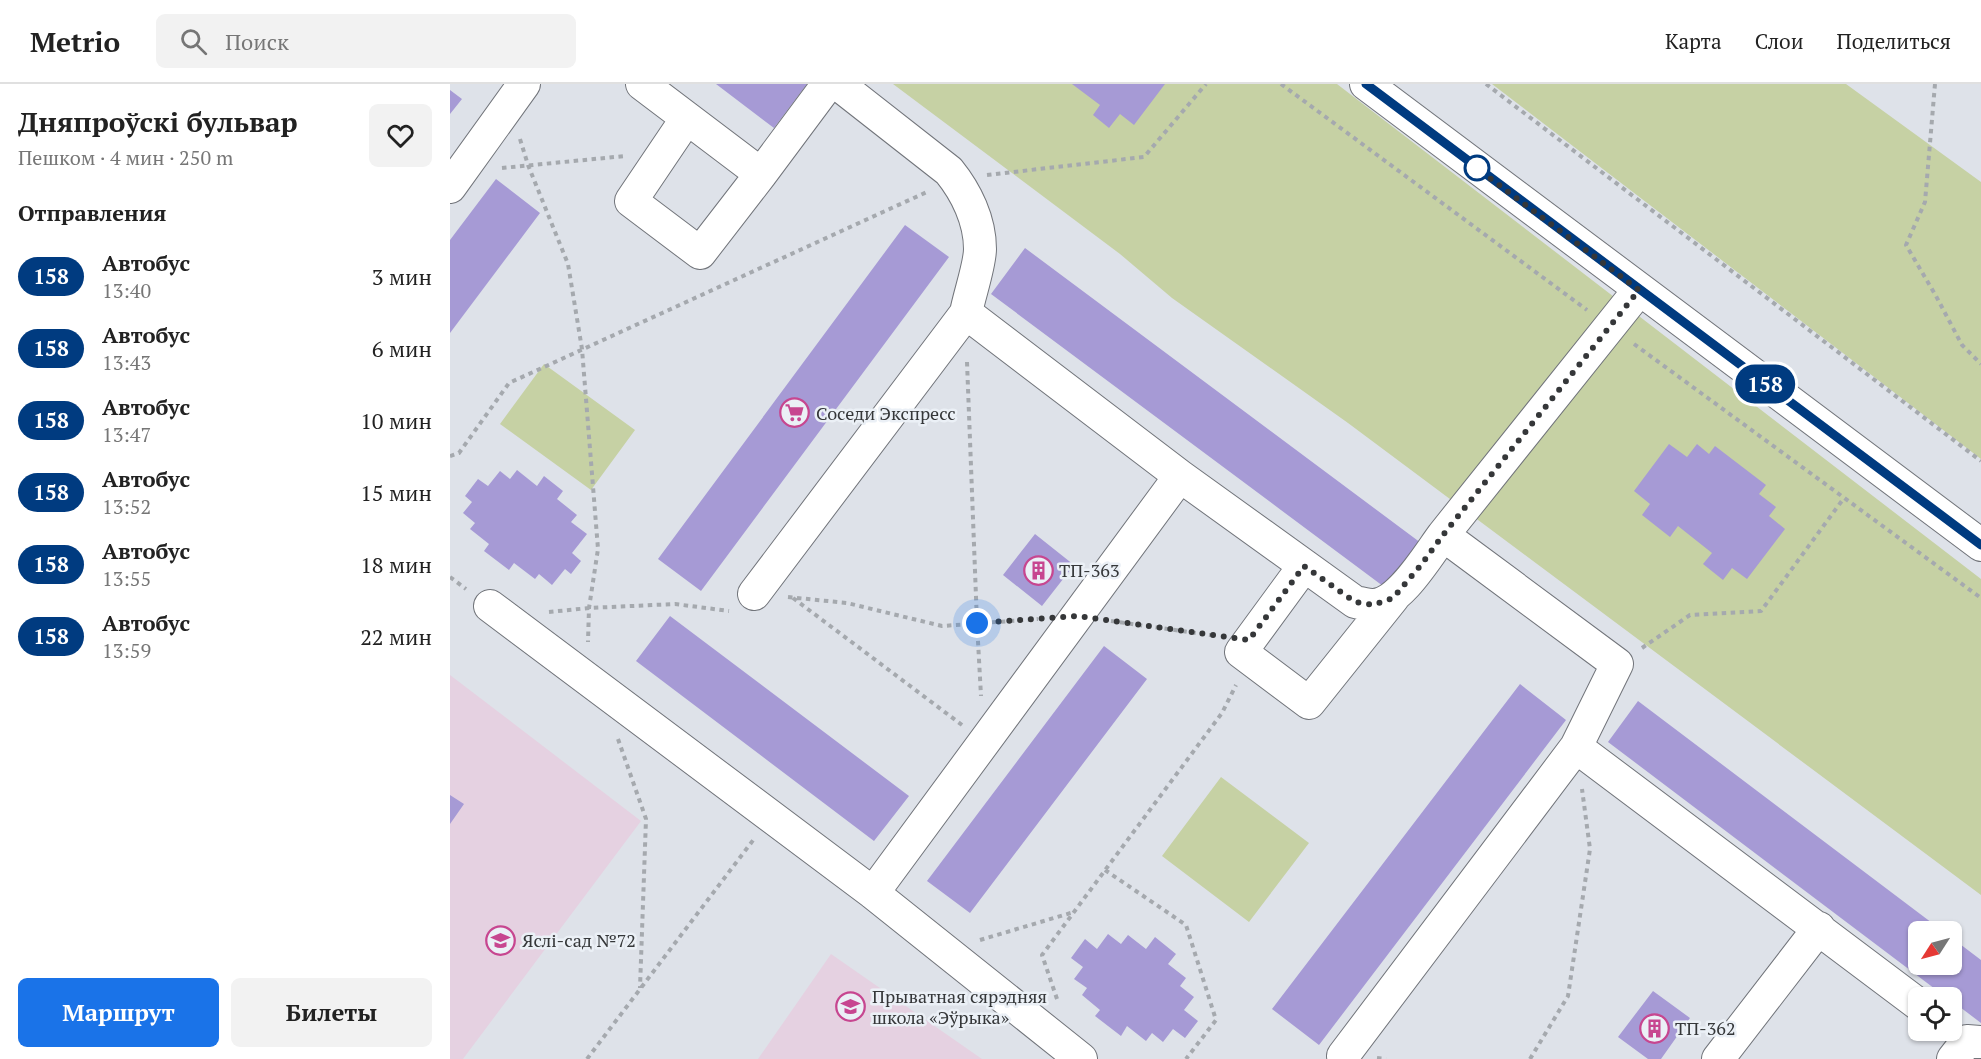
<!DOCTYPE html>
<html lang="ru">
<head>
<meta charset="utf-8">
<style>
	:root { --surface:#fff; --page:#f2f2f2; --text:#222; --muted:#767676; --line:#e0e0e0; --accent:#1a73e8 }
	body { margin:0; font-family:"PT Serif",serif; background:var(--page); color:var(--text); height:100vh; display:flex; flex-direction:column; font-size:22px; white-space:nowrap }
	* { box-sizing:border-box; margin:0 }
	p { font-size:20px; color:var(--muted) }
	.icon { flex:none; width:33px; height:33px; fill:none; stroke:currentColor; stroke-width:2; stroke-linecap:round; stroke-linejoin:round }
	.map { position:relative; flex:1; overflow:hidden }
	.sheet { display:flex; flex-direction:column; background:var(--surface); width:450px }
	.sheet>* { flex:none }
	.badge { padding:0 12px; border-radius:20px; font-size:21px; line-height:39px }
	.needle { width:39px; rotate:234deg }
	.tools { position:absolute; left:1458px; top:837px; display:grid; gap:12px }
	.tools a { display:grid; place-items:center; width:54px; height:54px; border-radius:9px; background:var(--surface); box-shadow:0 2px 4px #0004; font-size:30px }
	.you { position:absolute; width:30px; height:30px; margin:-15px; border:4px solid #fff; border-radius:50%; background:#1a73e8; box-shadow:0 0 0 9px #1a73e833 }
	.map>.badge { position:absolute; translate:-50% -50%; box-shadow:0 0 0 3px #fff }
	h2 { padding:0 18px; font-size:22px; line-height:54px }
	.round { display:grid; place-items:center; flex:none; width:63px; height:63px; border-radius:9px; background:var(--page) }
	.headline { display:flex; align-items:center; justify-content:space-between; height:102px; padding:0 18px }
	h1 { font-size:28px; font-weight:700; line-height:45px }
	.cta { display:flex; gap:12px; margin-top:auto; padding:12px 18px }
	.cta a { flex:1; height:69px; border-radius:9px; background:var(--accent); color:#fff; font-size:24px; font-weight:700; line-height:69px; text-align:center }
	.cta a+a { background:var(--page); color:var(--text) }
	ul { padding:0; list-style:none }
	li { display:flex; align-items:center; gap:18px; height:72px; padding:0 18px }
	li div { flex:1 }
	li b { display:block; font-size:22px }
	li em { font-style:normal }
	li .badge { min-width:66px; font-weight:700; text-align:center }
	header { display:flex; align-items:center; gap:36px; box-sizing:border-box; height:84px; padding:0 30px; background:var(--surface); border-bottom:2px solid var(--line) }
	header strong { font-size:28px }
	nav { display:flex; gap:33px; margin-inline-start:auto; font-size:21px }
	.search { width:420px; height:54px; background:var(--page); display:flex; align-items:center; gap:15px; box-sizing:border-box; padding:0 21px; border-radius:9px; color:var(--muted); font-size:22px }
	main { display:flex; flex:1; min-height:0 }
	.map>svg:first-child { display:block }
	.education { fill:#e5d1e1 }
	.green { fill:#c6d1a4 }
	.building { fill:#a69ad5 }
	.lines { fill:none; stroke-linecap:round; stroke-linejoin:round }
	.minor-casing { stroke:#71747a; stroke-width:34 }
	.path { stroke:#a5a9ae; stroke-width:4; stroke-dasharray:4.5 4.5; stroke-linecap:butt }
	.minor { stroke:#fff; stroke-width:32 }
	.line-casing { stroke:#fff; stroke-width:14 }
	.line { stroke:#003b80; stroke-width:9 }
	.walk { stroke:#353739; stroke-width:6; stroke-dasharray:0 10.8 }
	.stop-dot { fill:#fff; stroke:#003b80; stroke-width:3 }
	.labels { text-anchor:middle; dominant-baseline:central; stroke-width:5; stroke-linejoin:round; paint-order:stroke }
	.poi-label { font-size:18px; fill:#353739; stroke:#ebf0f6; text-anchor:start }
</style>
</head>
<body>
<header>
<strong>Metrio</strong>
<div class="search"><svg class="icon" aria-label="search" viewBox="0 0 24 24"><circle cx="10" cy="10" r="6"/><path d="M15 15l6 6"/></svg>Поиск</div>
<nav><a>Карта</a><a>Слои</a><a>Поделиться</a></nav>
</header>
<main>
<section class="sheet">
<div class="headline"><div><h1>Дняпроўскі бульвар</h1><p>Пешком · 4 мин · 250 m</p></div><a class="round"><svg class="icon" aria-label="heart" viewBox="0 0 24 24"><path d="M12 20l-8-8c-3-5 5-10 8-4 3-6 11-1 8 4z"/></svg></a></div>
<h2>Отправления</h2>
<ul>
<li><span class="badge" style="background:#003b80;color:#fff">158</span><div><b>Автобус</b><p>13:40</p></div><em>3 мин</em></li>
<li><span class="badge" style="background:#003b80;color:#fff">158</span><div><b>Автобус</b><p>13:43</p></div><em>6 мин</em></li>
<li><span class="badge" style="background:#003b80;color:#fff">158</span><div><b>Автобус</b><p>13:47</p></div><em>10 мин</em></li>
<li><span class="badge" style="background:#003b80;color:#fff">158</span><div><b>Автобус</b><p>13:52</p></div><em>15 мин</em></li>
<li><span class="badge" style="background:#003b80;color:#fff">158</span><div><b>Автобус</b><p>13:55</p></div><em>18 мин</em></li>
<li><span class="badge" style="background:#003b80;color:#fff">158</span><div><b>Автобус</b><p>13:59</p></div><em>22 мин</em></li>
</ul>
<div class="cta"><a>Маршрут</a><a>Билеты</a></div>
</section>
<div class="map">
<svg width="1531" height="975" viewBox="0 0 1531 975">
	<rect width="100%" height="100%" fill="#dee2e9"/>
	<path class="education" d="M0 591 191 737 13 975H0Z
		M381 870 532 975H308Z"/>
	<path class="green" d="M443 0H887L1531 495V811L898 339 722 214 670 170Z
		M1042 0H1396L1531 98V375Z
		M94 280 185 346 141 406 50 340Z
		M771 693 859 759 799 838 712 772Z"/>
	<path class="building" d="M266 0H357L324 44Z
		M622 0H715L684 41 670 30 659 44 643 31 650 21Z
		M0 6 12 15 0 30Z
		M46 95 90 129 0 249V156Z
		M455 141 499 173 251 507 208 475Z
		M575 164 975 462 941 508 541 210Z
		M1219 360 1237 373 1247 360 1259 370 1265 362 1316 401 1309 410 1326 423 1319 432 1335 445 1297 495 1282 484 1273 496 1253 480 1262 469 1228 442 1220 453 1192 431 1200 420 1184 407Z
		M67 386 87 402 94 392 113 407 107 415 127 431 121 438 137 450 122 469 131 477 121 490 115 485 102 501 89 490 85 495 64 479 59 486 34 467 39 460 20 445 25 439 13 429 22 418 15 412 28 395 38 402 50 387 60 395Z
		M585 450 624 481 592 522 553 491Z
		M220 532 459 712 424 757 186 577Z
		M654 562 697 595 520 829 477 797Z
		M1070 600 1116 636 869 961 822 925Z
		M1188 617 1494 848H1468V880H1502V854L1531 876V939L1502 917V914H1497L1158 658Z
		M0 711 14 720 0 740Z
		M658 850 671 860 678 851 696 865 705 853 726 870 718 880 736 894 730 902 744 913 734 926 748 937 735 954 723 945 713 958 702 949 696 957 677 942 671 952 645 932 650 926 632 911 637 904 624 895 633 883 621 874 635 855 647 865Z
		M1203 907 1240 934 1211 975H1198L1168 953Z"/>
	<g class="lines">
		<defs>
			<path id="minor" d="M192 0 311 90 378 0
				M388 0 499 87C516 108 530 136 530 165 530 181 519 212 516 229
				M916 0 1531 461
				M237 34 181 117 250 169 311 90
				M0 103 74 0
				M993 451 1167 580 1126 663
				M854 482 791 568 859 619 943 514
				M304 510 516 229 730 392
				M40 522 423 809 631 975
				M423 809 730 392 905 518C911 519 918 521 924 521 950 519 978 471 993 451L1189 206
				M893 972 1126 663 1468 920
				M1268 975 1369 844
				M1503 975 1517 957 1531 958"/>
		</defs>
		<use href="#minor" class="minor-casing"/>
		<path class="path" d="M831 0 1137 226
			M1036 0 1531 377
			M1485 0 1475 118 1456 161 1486 212 1512 261 1531 280
			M70 55 78 81 118 180 132 265 148 465 139 524 138 558
			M52 84 175 72
			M537 91 694 73 756 0
			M1184 260 1531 514
			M517 278 527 539 531 612
			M0 372 9 369 59 299 479 107
			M0 493 16 505
			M338 513 397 519 492 542 588 535
			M343 514 512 641
			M99 528 139 524 225 520 279 527
			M661 537 767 552
			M1192 564 1240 531 1311 527 1394 414
			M168 655 196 735 190 904
			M655 786 736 841 766 936 736 975
			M530 856 624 828
			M607 915 592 871 772 629 786 601
			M927 974 936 975
			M137 975 304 755
			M1080 975 1118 912 1140 765 1132 705"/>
		<use href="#minor" class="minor"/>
	</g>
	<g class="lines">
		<defs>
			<path id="line" d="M916 0 1531 461"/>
		</defs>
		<use href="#line" class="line-casing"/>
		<use href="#line" class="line"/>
		<path class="walk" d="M527 539 627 532 799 556 854 482 905 518 923 521 943 514 971 481 993 451 1189 206 1025 83 1027 84"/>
	</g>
	<defs>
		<symbol id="supermarket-ring" viewBox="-11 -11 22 22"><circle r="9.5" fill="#ebf0f6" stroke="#c74690" stroke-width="1.5"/><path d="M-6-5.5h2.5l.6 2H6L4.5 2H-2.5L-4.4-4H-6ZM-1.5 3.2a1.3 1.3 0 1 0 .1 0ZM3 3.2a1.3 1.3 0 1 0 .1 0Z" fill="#c74690"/></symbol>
		<symbol id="building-ring" viewBox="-11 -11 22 22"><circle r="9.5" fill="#ebf0f6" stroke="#c74690" stroke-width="1.5"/><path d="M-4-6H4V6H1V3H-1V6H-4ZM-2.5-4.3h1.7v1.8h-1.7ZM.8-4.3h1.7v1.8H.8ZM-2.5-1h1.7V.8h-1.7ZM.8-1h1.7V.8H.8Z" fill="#c74690"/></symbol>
		<symbol id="school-ring" viewBox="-11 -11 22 22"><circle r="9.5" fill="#ebf0f6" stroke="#c74690" stroke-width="1.5"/><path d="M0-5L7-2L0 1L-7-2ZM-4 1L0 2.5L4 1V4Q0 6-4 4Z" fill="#c74690"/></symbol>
	</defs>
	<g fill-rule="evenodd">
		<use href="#supermarket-ring" x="328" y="312" width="33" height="33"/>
		<use href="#building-ring" x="572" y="470" width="33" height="33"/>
		<use href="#school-ring" x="34" y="840" width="33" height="33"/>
		<use href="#school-ring" x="384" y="906" width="33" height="33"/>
		<use href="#building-ring" x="1188" y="928" width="33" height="33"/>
	</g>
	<circle class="stop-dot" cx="1027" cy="84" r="12"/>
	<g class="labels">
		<g class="poi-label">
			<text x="366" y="329">Соседи Экспресс</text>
			<text x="609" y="486">ТП-363</text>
			<text x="72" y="856">Яслі-сад №72</text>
			<text x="422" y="912">Прыватная сярэдняя<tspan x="422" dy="21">школа «Эўрыка»</tspan></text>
			<text x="1225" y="944">ТП-362</text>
		</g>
	</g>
</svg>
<div class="tools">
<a><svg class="needle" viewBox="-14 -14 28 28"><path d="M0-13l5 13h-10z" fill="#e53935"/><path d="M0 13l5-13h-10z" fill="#767676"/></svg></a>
<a><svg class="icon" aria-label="locate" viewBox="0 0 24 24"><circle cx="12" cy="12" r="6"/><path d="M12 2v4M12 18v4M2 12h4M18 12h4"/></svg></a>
</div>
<div class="you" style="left:527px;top:539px"></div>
<b class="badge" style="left:1315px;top:300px;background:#003b80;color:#fff">158</b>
</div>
</main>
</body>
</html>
